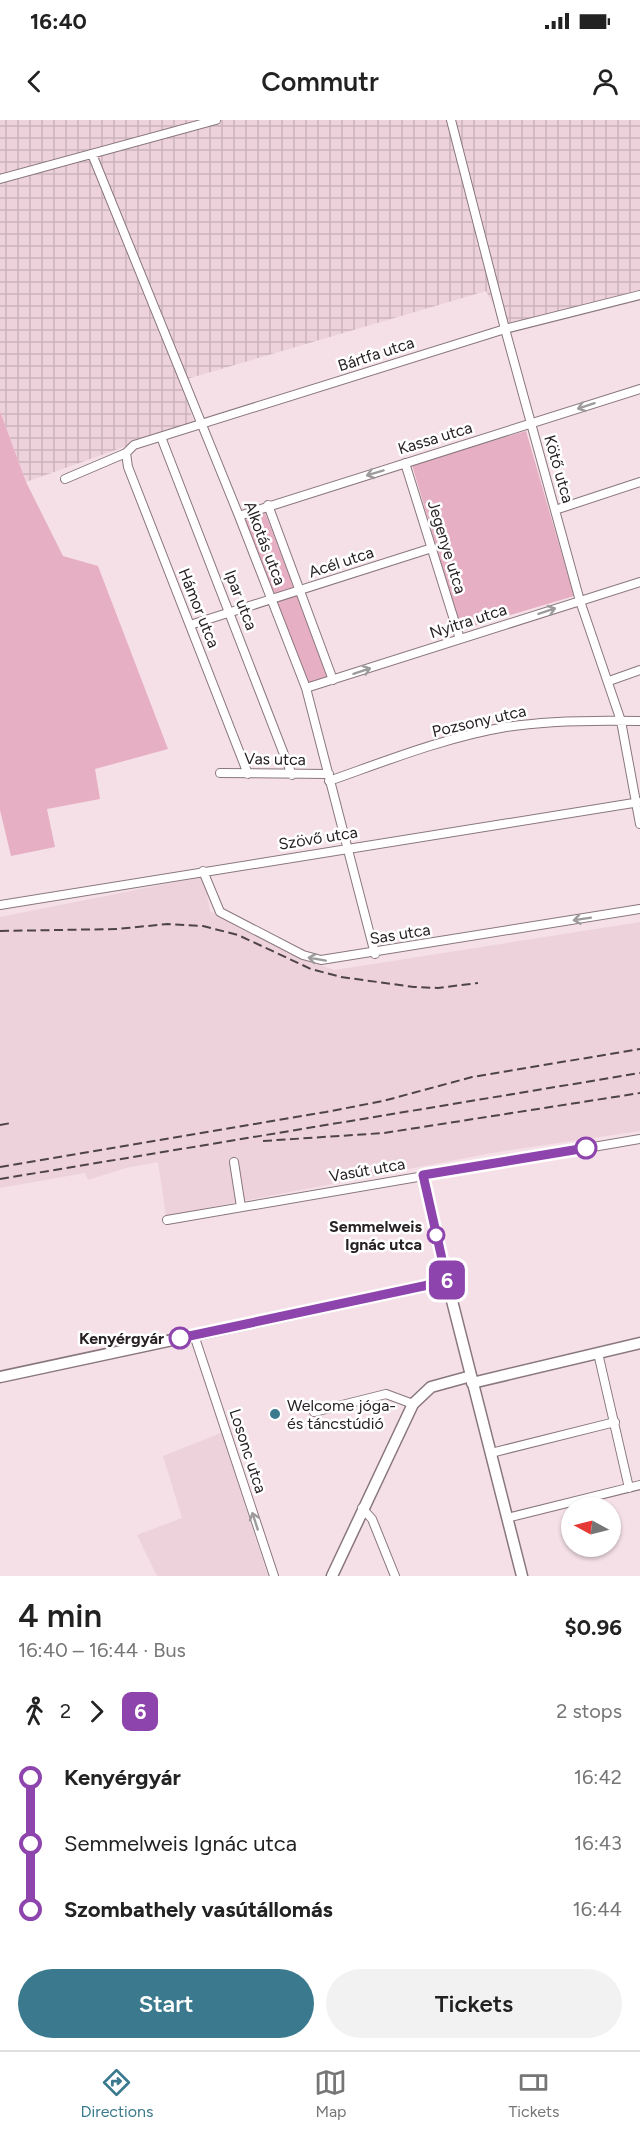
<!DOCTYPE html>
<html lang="en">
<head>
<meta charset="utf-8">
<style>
	:root { --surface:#fff; --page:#f2f2f2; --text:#222; --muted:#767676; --line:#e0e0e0; --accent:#3b798e }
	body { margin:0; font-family:Figtree,sans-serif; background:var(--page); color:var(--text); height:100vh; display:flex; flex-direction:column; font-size:22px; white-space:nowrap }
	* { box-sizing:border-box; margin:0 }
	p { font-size:20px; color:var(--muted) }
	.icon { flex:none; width:33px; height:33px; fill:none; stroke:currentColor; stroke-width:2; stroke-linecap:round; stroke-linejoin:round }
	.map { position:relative; height:1456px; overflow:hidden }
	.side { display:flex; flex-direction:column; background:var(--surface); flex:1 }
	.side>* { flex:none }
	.badge { padding:0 12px; border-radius:9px; font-size:21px; line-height:39px }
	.needle { width:39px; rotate:277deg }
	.fabs { position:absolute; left:561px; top:1377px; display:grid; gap:12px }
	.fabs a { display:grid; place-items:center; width:60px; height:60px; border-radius:50%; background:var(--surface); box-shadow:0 2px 4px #0004; font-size:30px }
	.map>.badge { position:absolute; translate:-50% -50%; box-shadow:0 0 0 3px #fff }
	.legs { display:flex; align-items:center; gap:9px; height:66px; padding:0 18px; font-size:20px }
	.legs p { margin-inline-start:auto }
	.head { display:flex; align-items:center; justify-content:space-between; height:102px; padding:0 18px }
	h1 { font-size:33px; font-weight:600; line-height:45px }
	.primary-button { display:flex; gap:12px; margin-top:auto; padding:12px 18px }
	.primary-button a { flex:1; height:69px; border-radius:36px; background:var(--accent); color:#fff; font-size:24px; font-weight:600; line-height:69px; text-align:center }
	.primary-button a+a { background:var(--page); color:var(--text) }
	ul { padding:0 18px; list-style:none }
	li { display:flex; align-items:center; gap:21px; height:66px; font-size:22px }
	li i { display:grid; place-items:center; width:9px; height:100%; margin:0 8px; background:currentColor }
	li i::after { content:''; width:15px; height:15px; margin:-8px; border:4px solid; border-radius:50%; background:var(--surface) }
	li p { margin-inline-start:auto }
	li:first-child i { background:linear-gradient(#0000 50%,currentColor 0) }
	li:last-child i { background:linear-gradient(currentColor 50%,#0000 0) }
	.status { display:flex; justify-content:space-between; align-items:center; height:42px; padding:0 30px; background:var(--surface); direction:ltr }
	.status svg { height:16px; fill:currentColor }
	header { display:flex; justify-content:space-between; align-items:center; height:78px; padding:0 18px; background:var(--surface); font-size:27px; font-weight:600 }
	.menu { display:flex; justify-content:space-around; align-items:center; height:84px; border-top:2px solid var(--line); background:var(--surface); font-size:16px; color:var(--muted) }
	.menu a { display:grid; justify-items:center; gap:3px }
	.menu .selected { color:var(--accent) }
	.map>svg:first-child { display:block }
	.built { fill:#eed2db }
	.industrial { fill:url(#industrial-grid) }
	.green { fill:#e7afc3 }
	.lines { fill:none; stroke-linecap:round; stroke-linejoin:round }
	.street-casing { stroke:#89777c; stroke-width:10 }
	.secondary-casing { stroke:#89777c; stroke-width:13 }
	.street { stroke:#fff; stroke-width:8 }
	.secondary { stroke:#fff; stroke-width:10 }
	.rail { stroke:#4e4448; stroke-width:2; stroke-dasharray:9 4.5; stroke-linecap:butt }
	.oneway { stroke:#9e9b9c }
	.line-1-casing { stroke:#fff; stroke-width:14 }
	.line-1 { stroke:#8e44ad; stroke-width:9 }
	.stop-1-dot { fill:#fff; stroke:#8e44ad; stroke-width:3 }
	.poi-dot { fill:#3b798e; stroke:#fff; stroke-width:2 }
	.labels { text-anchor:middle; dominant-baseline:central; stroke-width:5; stroke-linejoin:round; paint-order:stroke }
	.street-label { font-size:16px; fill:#282124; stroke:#fff }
	.stop-label { font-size:16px; font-weight:bold; fill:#282124; stroke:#fff; text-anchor:end }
	.poi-label { font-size:16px; fill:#282124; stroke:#fff; text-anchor:start }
</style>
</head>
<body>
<div class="status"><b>16:40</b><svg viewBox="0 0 49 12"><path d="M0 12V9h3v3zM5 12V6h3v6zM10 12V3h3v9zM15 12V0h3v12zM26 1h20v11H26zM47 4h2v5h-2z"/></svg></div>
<header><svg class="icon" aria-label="back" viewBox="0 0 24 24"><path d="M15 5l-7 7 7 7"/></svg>Commutr<svg class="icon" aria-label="person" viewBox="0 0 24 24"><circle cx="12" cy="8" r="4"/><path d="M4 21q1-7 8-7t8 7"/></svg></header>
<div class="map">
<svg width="640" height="1456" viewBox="0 0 640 1456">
	<defs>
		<pattern id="industrial-grid" width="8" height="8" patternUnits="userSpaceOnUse" patternTransform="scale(1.5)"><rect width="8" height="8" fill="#eed2db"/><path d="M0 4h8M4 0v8" fill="none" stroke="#ccb4bc"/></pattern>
	</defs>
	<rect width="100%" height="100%" fill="#f5e0e7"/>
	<path class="built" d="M201 757H204L210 791 298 838 335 850 640 802V1011L492 1033 166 1096 158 1042 126 1048 88 1060 85 1053 0 1068V797Z
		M221 1313 268 1456H157L137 1415 182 1398 163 1336Z"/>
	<path class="industrial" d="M0 0H640V172L505 207 486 171 180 261 194 302 26 362 0 291Z"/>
	<path class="green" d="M0 291 26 362 63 436 98 446 168 629 95 649 100 679 47 689 55 727 11 736 0 690Z
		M526 311 574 476 461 510 412 345Z
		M265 392 328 557 308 565 245 400Z"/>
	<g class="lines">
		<defs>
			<path id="street" d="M451 0 505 209 580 481 621 601 640 704
				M92 34 239 396 306 568 375 834
				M0 59 216 0
				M161 317 292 655
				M126 333 128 347 248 654
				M405 343 460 519
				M65 359 126 333 134 325 505 209 640 175
				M268 385 333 560
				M555 390 640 362
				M239 396 640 269
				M190 505 432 428
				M609 561 640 550
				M306 568 640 462
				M220 653 329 654
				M329 661C386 641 446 617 506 607 550 600 596 600 640 601
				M203 751 220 792 303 835 321 840 640 789
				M0 785 640 682
				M234 1042 241 1087
				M423 1055 447 1161
				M167 1100 640 1019
				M194 1215 274 1456
				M598 1233 629 1368
				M314 1292 386 1274 413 1284
				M491 1333 615 1302
				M362 1388 372 1399 395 1456
				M507 1398 640 1365"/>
			<path id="secondary" d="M0 1257 447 1161 522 1456
				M472 1263 640 1223
				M332 1456 413 1284 431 1267 471 1256"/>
		</defs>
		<use href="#street" class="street-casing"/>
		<use href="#secondary" class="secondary-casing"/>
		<use href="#street" class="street"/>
		<use href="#secondary" class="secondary"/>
		<path class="rail" d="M0 811 117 809 168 804 203 806 238 815 311 849 341 857 414 867 438 868 478 863
			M0 1005 11 1003
			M263 1021 384 1013 640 973
			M0 1047 326 992 383 981 472 957 640 929
			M0 1059 640 953"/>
	</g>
	<defs><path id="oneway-shaft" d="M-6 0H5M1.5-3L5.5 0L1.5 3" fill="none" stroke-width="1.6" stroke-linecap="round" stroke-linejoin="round" transform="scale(1.5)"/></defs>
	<g class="oneway">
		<use href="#oneway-shaft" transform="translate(586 286) rotate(162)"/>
		<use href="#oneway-shaft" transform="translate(375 353) rotate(163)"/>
		<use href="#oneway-shaft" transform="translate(547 491) rotate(-18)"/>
		<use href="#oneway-shaft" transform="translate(362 551) rotate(-18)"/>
		<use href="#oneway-shaft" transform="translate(582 799) rotate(171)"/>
		<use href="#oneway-shaft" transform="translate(317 839) rotate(-170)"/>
		<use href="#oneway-shaft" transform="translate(255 1401) rotate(-108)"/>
	</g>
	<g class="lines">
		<defs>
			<path id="line-1" d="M180 1218 447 1161 423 1055 586 1028"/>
		</defs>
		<use href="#line-1" class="line-1-casing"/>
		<use href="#line-1" class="line-1"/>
	</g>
	<g class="stop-1-dot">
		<circle cx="586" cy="1028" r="10"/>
		<circle cx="436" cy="1115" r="8"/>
		<circle cx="180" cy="1218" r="10"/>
	</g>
	<circle class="poi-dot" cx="275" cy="1294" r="6"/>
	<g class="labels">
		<g class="street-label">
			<text transform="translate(376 234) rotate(-18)">Bártfa utca</text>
			<text transform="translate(435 318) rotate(-17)">Kassa utca</text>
			<text transform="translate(559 349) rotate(74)">Kötő utca</text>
			<text transform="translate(265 423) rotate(69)">Alkotás utca</text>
			<text transform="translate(447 427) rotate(73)">Jegenye utca</text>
			<text transform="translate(341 442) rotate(-18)">Acél utca</text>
			<text transform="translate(241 480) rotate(69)">Ipar utca</text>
			<text transform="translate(199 488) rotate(68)">Hámor utca</text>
			<text transform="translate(468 501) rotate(-18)">Nyitra utca</text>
			<text transform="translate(479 601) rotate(-13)">Pozsony utca</text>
			<text transform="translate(275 639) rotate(1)">Vas utca</text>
			<text transform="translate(318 718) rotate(-9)">Szövő utca</text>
			<text transform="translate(400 814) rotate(-9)">Sas utca</text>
			<text transform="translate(367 1050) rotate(-10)">Vasút utca</text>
			<text transform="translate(248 1331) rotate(72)">Losonc utca</text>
		</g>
		<g class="stop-label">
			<text x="422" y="1106">Semmelweis<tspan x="422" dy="18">Ignác utca</tspan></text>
			<text x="164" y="1218">Kenyérgyár</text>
		</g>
		<g class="poi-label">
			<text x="287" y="1285">Welcome jóga-<tspan x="287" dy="18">és táncstúdió</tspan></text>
		</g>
	</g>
</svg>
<div class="fabs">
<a><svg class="needle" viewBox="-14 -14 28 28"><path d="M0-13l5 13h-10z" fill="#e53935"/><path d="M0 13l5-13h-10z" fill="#767676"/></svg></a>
</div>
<b class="badge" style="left:447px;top:1160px;background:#8e44ad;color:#fff">6</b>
</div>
<section class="side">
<div class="head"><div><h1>4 min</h1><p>16:40 – 16:44 · Bus</p></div><b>$0.96</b></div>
<div class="legs"><svg class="icon" aria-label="walk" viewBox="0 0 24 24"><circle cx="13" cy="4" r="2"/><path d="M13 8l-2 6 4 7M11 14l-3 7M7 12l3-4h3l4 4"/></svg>2<svg class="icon" aria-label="forward" viewBox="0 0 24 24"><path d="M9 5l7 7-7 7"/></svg><b class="badge" style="background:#8e44ad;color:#fff">6</b><p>2 stops</p></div>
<ul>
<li><i style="color:#8e44ad"></i><b>Kenyérgyár</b><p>16:42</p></li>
<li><i style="color:#8e44ad"></i><span>Semmelweis Ignác utca</span><p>16:43</p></li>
<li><i style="color:#8e44ad"></i><b>Szombathely vasútállomás</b><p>16:44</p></li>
</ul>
<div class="primary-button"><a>Start</a><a>Tickets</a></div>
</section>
<nav class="menu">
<a class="selected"><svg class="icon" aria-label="directions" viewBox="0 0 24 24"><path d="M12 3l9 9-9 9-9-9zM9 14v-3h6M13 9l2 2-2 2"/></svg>Directions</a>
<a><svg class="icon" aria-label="map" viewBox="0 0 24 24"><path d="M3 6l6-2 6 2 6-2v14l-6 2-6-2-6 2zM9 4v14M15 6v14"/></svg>Map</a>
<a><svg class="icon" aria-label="tickets" viewBox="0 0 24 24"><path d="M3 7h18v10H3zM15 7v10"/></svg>Tickets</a>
</nav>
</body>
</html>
